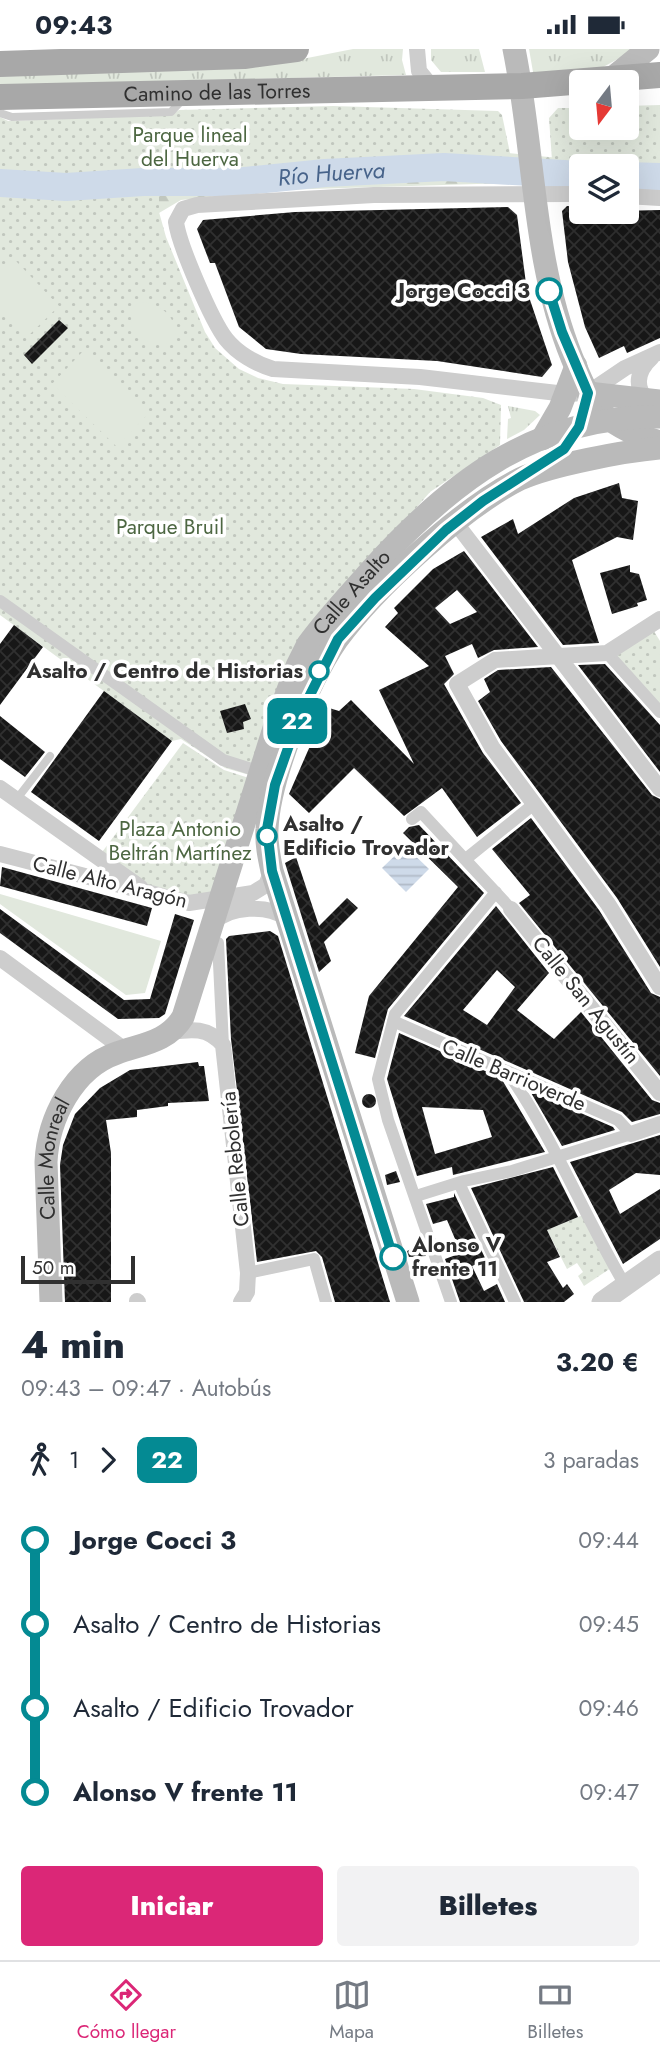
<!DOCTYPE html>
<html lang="es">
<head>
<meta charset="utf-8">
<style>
	:root { --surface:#fff; --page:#f2f2f3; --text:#1f2937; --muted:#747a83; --line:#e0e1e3; --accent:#db2777 }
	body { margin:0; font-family:Jost,sans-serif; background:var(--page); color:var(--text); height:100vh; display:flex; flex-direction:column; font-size:26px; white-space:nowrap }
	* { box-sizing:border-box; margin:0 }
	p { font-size:23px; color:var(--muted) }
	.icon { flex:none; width:38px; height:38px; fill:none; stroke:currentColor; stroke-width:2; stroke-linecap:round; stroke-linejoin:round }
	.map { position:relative; height:1253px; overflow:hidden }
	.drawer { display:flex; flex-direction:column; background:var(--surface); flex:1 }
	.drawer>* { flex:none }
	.badge { padding:0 14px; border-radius:10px; font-size:24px; line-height:46px }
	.needle { width:46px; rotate:196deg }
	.tools { position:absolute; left:569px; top:21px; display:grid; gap:14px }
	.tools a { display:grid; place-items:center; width:70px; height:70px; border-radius:7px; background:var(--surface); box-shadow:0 7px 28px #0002; font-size:35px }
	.scale { position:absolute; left:21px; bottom:18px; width:114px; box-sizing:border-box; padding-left:7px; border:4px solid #303030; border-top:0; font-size:19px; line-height:24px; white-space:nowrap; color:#303030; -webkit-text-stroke:5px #fff; paint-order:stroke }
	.map>.badge { position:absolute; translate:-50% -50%; box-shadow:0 0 0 4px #fff }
	.legs { display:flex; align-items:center; gap:10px; height:77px; padding:0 21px; font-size:23px }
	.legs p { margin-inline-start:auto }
	.overview { display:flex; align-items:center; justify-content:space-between; height:119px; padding:0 21px }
	h1 { font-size:38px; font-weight:800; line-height:52px }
	.action { display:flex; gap:14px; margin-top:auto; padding:14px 21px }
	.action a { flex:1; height:80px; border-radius:7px; background:var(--accent); color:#fff; font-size:28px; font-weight:800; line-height:80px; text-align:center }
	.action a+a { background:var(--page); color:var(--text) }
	ul { padding:0 21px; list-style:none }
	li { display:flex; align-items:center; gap:24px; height:84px; font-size:26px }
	li i { display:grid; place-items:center; width:10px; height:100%; margin:0 9px; background:currentColor }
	li i::after { content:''; width:18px; height:18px; margin:-9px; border:5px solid; border-radius:50%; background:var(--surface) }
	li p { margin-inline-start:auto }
	li:first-child i { background:linear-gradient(#0000 50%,currentColor 0) }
	li:last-child i { background:linear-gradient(currentColor 50%,#0000 0) }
	.status { display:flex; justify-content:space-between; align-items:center; height:49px; padding:0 35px; background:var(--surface); direction:ltr }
	.status svg { height:19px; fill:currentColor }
	.tab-bar { display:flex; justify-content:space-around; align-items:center; height:98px; border-top:2px solid var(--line); background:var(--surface); font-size:19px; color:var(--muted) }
	.tab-bar a { display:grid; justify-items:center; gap:4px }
	.tab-bar .active { color:var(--accent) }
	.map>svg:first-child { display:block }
	.grass { fill:url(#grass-tufts) }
	.forest { fill:url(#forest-firs) }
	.park { fill:url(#park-dots) }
	.garden { fill:#e1e8dd }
	.water { fill:url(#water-rules) }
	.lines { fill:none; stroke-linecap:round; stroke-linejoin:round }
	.river { stroke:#cedae9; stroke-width:28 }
	.building { fill:url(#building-cross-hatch); fill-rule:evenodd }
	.service { stroke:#cdcdcd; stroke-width:8 }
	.pedestrian { stroke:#cdcdcd; stroke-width:12 }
	.minor { stroke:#cdcdcd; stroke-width:16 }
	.tertiary { stroke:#cdcdcd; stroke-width:21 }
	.secondary { stroke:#bababa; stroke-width:23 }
	.primary { stroke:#a8a8a8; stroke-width:26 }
	.line-1-casing { stroke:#fff; stroke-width:16 }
	.line-1 { stroke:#048a93; stroke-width:10 }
	.stop-1-dot { fill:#fff; stroke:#048a93; stroke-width:3.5 }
	.labels { text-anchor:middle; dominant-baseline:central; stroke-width:7; stroke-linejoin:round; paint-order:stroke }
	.street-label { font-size:21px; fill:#303030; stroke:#fff }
	.park-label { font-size:21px; fill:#4d6742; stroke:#fff }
	.stop-label { font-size:21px; font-weight:bold; fill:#303030; stroke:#fff; text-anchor:end }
	.water-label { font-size:23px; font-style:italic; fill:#47638a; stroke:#fff }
</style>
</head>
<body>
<div class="status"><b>09:43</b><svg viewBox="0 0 49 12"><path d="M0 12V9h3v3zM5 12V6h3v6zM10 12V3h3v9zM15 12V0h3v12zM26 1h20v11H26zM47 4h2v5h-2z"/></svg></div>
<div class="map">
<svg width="660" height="1253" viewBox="0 0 660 1253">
	<defs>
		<pattern id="grass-tufts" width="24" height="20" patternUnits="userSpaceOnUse" patternTransform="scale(1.75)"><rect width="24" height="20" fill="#e1e8dd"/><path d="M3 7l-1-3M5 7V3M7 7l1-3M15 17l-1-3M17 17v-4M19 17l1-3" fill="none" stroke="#c1c7be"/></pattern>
		<pattern id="forest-firs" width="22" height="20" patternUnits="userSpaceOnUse" patternTransform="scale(1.75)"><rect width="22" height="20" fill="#e1e8dd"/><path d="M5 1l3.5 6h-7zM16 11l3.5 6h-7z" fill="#c1c7be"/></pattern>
		<pattern id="park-dots" width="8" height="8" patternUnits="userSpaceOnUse" patternTransform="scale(1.75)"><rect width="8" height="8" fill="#e1e8dd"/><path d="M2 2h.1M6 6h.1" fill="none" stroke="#c1c7be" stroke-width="1.8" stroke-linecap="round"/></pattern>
		<pattern id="water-rules" width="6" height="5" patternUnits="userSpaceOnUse" patternTransform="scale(1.75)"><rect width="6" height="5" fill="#cedae9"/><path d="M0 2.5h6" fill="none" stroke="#b1bbc8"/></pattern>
		<pattern id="building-cross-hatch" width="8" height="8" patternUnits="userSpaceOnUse" patternTransform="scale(1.75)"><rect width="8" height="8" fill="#171717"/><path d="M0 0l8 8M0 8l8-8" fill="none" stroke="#303030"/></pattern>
	</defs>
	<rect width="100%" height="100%" fill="#fff"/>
	<path class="grass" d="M353 0H403L402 11 406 26 0 37V27L287 13Z
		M431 0H479L485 23H441L431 11Z
		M529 0H636L594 23H533Z
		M508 357 535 362 540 366 524 381 507 390 508 370 511 369Z"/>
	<path class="forest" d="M489 102 569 110 660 108V136L627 134 626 117H581V132L279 141 181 151 159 164V117Z"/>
	<path class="park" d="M660 56V128L627 127 626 117H581V126L553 125 549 69 558 59H581V79H626L627 57Z
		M333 57 498 62 502 66 514 123 444 118 159 137V163L166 188 205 283 215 299 239 320 258 329 283 335 414 340 483 349 501 356 500 396 430 443 389 490 253 727 225 719 181 690 172 692 0 566V68L8 72 171 66 179 61Z
		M650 576 660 592V663L610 607Z
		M183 694 224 721 258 732 220 851 148 843 97 810Z
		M583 1166 611 1219 584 1237 578 1227 583 1223 577 1214 567 1220 547 1181Z"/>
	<path class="garden" d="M15 211 59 257 26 289 0 263V225Z
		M139 253C157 253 174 265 176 283L166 296C150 298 141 288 131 277L132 260Z
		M86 299 150 363 117 398 52 335Z
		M0 845 161 892 145 944 126 946 0 855Z"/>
	<path class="water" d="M405 797 429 820 406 843 382 819Z"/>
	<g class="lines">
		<g class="river">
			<path d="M626 127 660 128"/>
			<path id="s1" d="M0 134 66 138 143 133H235L325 124 444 118 581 126"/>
		</g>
	</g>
	<path class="building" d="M567 157 581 158V163L660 161V289L627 304 624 297 599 309 585 278 568 213 562 162Z
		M508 158 517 166 527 242 552 316 542 328 437 312 301 305 266 300 239 278 215 214H210L197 180 203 171 295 163Z
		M59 271 68 279 32 315 24 306Z
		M619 434 622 449 638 452 633 491 617 488 572 511 599 594 563 596 481 488 513 470 518 485 574 449Z
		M464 502 538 598 494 601 478 609 472 595 445 607 454 625 444 635 483 704 521 754 477 788 442 739 404 767 354 719 309 764 289 745 317 681V665L326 658 339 662 351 651 414 715 379 641 429 617 385 578 398 564 394 559 433 520ZM457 541 477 563 450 575 435 559Z
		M630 516V523L639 525 647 551 637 554 638 557 612 565 600 524Z
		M14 576 43 598 0 656V595Z
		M605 615 660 676V723L578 616Z
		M551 618 652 746 660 750V918L617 849 501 692 478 652 490 643 484 630 498 621Z
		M104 642 172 692 99 792 31 743Z
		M245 655 251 670 243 673 244 680 227 684 220 662Z
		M0 667 45 703 25 728 0 710Z
		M531 769 599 861 651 944 660 948V1027L519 854 530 846 492 800Z
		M419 776 484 844 388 960 375 1009 355 1004 369 947 458 838 403 784 409 778Z
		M296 808 319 877 347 849 358 859 324 893 331 912 319 923 285 814Z
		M2 818 152 859 147 877 0 837Z
		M496 857 549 924 517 961 554 990 581 963 652 1051 660 1054V1065L632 1073 622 1063 404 967ZM497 921 515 938 487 976 463 961Z
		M0 860 124 951 150 950 175 865 194 871 165 965 159 969 118 970 0 884Z
		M270 882 278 887 390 1253H335L322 1208 316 1202 257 1213 231 990 226 890 229 887Z
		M399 984 501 1029 545 1103 453 1126 452 1118 417 1127 387 1030ZM422 1058 483 1061 492 1088 435 1105Z
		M198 1013 199 1017H204L209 1052 168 1054V1057L137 1061V1068L106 1071 111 1104V1253H65L60 1116 63 1096 75 1065 100 1039 130 1021Z
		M530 1042 613 1078 615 1081 562 1097Z
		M362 1052a7 7 0 1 1 14 0a7 7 0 1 1-14 0Z
		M660 1086V1126L636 1124 609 1141 620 1165 660 1140V1190L623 1215 570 1113Z
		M553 1118 578 1168 547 1181 560 1208 547 1213 563 1239 567 1235 574 1245 564 1253H524L471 1139Z
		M396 1122 400 1133 387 1136 385 1126Z
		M454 1144 486 1211 472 1217 484 1242 497 1235 505 1253H460L445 1210 461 1204 447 1171 433 1175 426 1155 454 1148Z
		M422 1195 426 1207 409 1208 407 1202Z"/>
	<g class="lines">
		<path class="service" d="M0 64 12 68 171 63 183 50
			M16 751 50 707"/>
		<path class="pedestrian" d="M0 552 223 711 261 723
			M607 604 660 663
			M412 770 421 763 511 860
			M467 809 534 755
			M218 894 223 996
			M393 972 618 1071 631 1085 512 1122 464 1132 416 1147
			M509 1025C555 1092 584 1167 625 1236
			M459 1134 515 1253
			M248 1224 314 1210 326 1253
			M451 1253 388 1071 378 1030 395 965 496 843"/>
		<path class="minor" d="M417 0 419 22 432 38
			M581 145 374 146 197 156 183 160 176 173C179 196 212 272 226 290 237 304 256 315 273 320L420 328 566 345 588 344 625 319 660 303
			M626 147 660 149
			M646 350C633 335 639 320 652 308
			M455 473 660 740
			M660 570 607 604 495 611 457 635 492 698 608 855 660 938
			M0 739 140 838
			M0 805 189 854 253 844 266 836 272 822
			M511 860 660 1044
			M213 874C229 857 268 855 286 869
			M0 909 125 1001
			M170 983C192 980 208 978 223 996L248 1224 247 1243 241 1253
			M631 1085 660 1075
			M137 1252 138 1253"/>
		<path class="tertiary" d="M602 1253 660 1212"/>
		<g class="secondary">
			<path d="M514 0C535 103 532 210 572 309 580 328 588 350 603 365 619 379 640 388 660 393"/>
			<path d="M610 31 648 0"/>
			<path d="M588 344 660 352"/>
			<path d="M542 390 560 359 576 317"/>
			<path id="s2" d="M51 1253 46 1113C48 1070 73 1019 117 1004 142 995 168 993 183 968L276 673 297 617 308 595C327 569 349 546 370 522 449 434 535 366 660 368"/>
			<path d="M408 1253 272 822C269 808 266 794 267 780 269 729 308 633 337 591 375 539 462 459 520 430 551 416 625 402 660 399"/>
		</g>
		<g class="primary">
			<path d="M0 15 244 7 296 0"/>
			<path id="s3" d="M0 48 522 37 660 26"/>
		</g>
	</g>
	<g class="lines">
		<defs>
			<path id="line-1" d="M393 1208 272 822 267 780 275 736 299 668 338 590 375 549 446 481 483 452 564 400 579 378 588 344 562 283 549 242"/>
		</defs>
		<use href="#line-1" class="line-1-casing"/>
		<use href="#line-1" class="line-1"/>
	</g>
	<g class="stop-1-dot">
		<circle cx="549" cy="242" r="12"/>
		<circle cx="319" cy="622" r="9"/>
		<circle cx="267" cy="787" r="9"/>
		<circle cx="393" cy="1208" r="12"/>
	</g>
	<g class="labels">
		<g class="street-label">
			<text stroke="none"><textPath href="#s3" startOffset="217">Camino de las Torres</textPath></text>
			<text stroke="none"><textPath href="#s2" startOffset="816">Calle Asalto</textPath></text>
			<text transform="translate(110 833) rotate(14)">Calle Alto Aragón</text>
			<text transform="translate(586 951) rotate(51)">Calle San Agustín</text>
			<text transform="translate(514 1026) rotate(23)">Calle Barrioverde</text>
			<text transform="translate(235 1110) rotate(-96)">Calle Rebolería</text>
			<text stroke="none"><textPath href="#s2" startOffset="144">Calle Monreal</textPath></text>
		</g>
		<g class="park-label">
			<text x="190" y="86">Parque lineal<tspan x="190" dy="24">del Huerva</tspan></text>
			<text x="170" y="478">Parque Bruil</text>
			<text x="180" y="780">Plaza Antonio<tspan x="180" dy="24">Beltrán Martínez</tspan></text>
		</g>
		<g class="stop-label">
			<text x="530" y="242">Jorge Cocci 3</text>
			<text x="303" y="622">Asalto / Centro de Historias</text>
			<text x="283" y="775" text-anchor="start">Asalto /<tspan x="283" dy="24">Edificio Trovador</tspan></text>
			<text x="412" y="1196" text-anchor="start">Alonso V<tspan x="412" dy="24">frente 11</tspan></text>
		</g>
		<g class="water-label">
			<text stroke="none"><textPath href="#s1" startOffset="332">Río Huerva</textPath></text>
		</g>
	</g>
</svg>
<div class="tools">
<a><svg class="needle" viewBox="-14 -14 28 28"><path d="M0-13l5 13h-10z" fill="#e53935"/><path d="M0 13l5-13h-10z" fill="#747a83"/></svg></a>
<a><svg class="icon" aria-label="layers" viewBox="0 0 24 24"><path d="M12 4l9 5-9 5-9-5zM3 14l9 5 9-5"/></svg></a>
</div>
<div class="scale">50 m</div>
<b class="badge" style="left:297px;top:672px;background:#048a93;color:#fff">22</b>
</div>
<section class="drawer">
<div class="overview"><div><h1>4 min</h1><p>09:43 – 09:47 · Autobús</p></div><b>3.20 €</b></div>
<div class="legs"><svg class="icon" aria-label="walk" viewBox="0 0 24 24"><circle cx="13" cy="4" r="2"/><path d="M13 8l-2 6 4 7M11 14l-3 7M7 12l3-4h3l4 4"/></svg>1<svg class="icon" aria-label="forward" viewBox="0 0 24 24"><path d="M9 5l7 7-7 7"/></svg><b class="badge" style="background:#048a93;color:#fff">22</b><p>3 paradas</p></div>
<ul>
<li><i style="color:#048a93"></i><b>Jorge Cocci 3</b><p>09:44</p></li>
<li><i style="color:#048a93"></i><span>Asalto / Centro de Historias</span><p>09:45</p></li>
<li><i style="color:#048a93"></i><span>Asalto / Edificio Trovador</span><p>09:46</p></li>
<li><i style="color:#048a93"></i><b>Alonso V frente 11</b><p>09:47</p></li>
</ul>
<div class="action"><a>Iniciar</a><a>Billetes</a></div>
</section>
<nav class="tab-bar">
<a class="active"><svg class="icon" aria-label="directions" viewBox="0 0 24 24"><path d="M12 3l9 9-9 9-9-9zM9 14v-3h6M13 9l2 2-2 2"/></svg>Cómo llegar</a>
<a><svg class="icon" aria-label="map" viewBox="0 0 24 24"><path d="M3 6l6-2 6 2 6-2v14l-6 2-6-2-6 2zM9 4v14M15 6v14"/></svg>Mapa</a>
<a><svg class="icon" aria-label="tickets" viewBox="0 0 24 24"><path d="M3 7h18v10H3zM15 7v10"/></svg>Billetes</a>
</nav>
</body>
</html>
